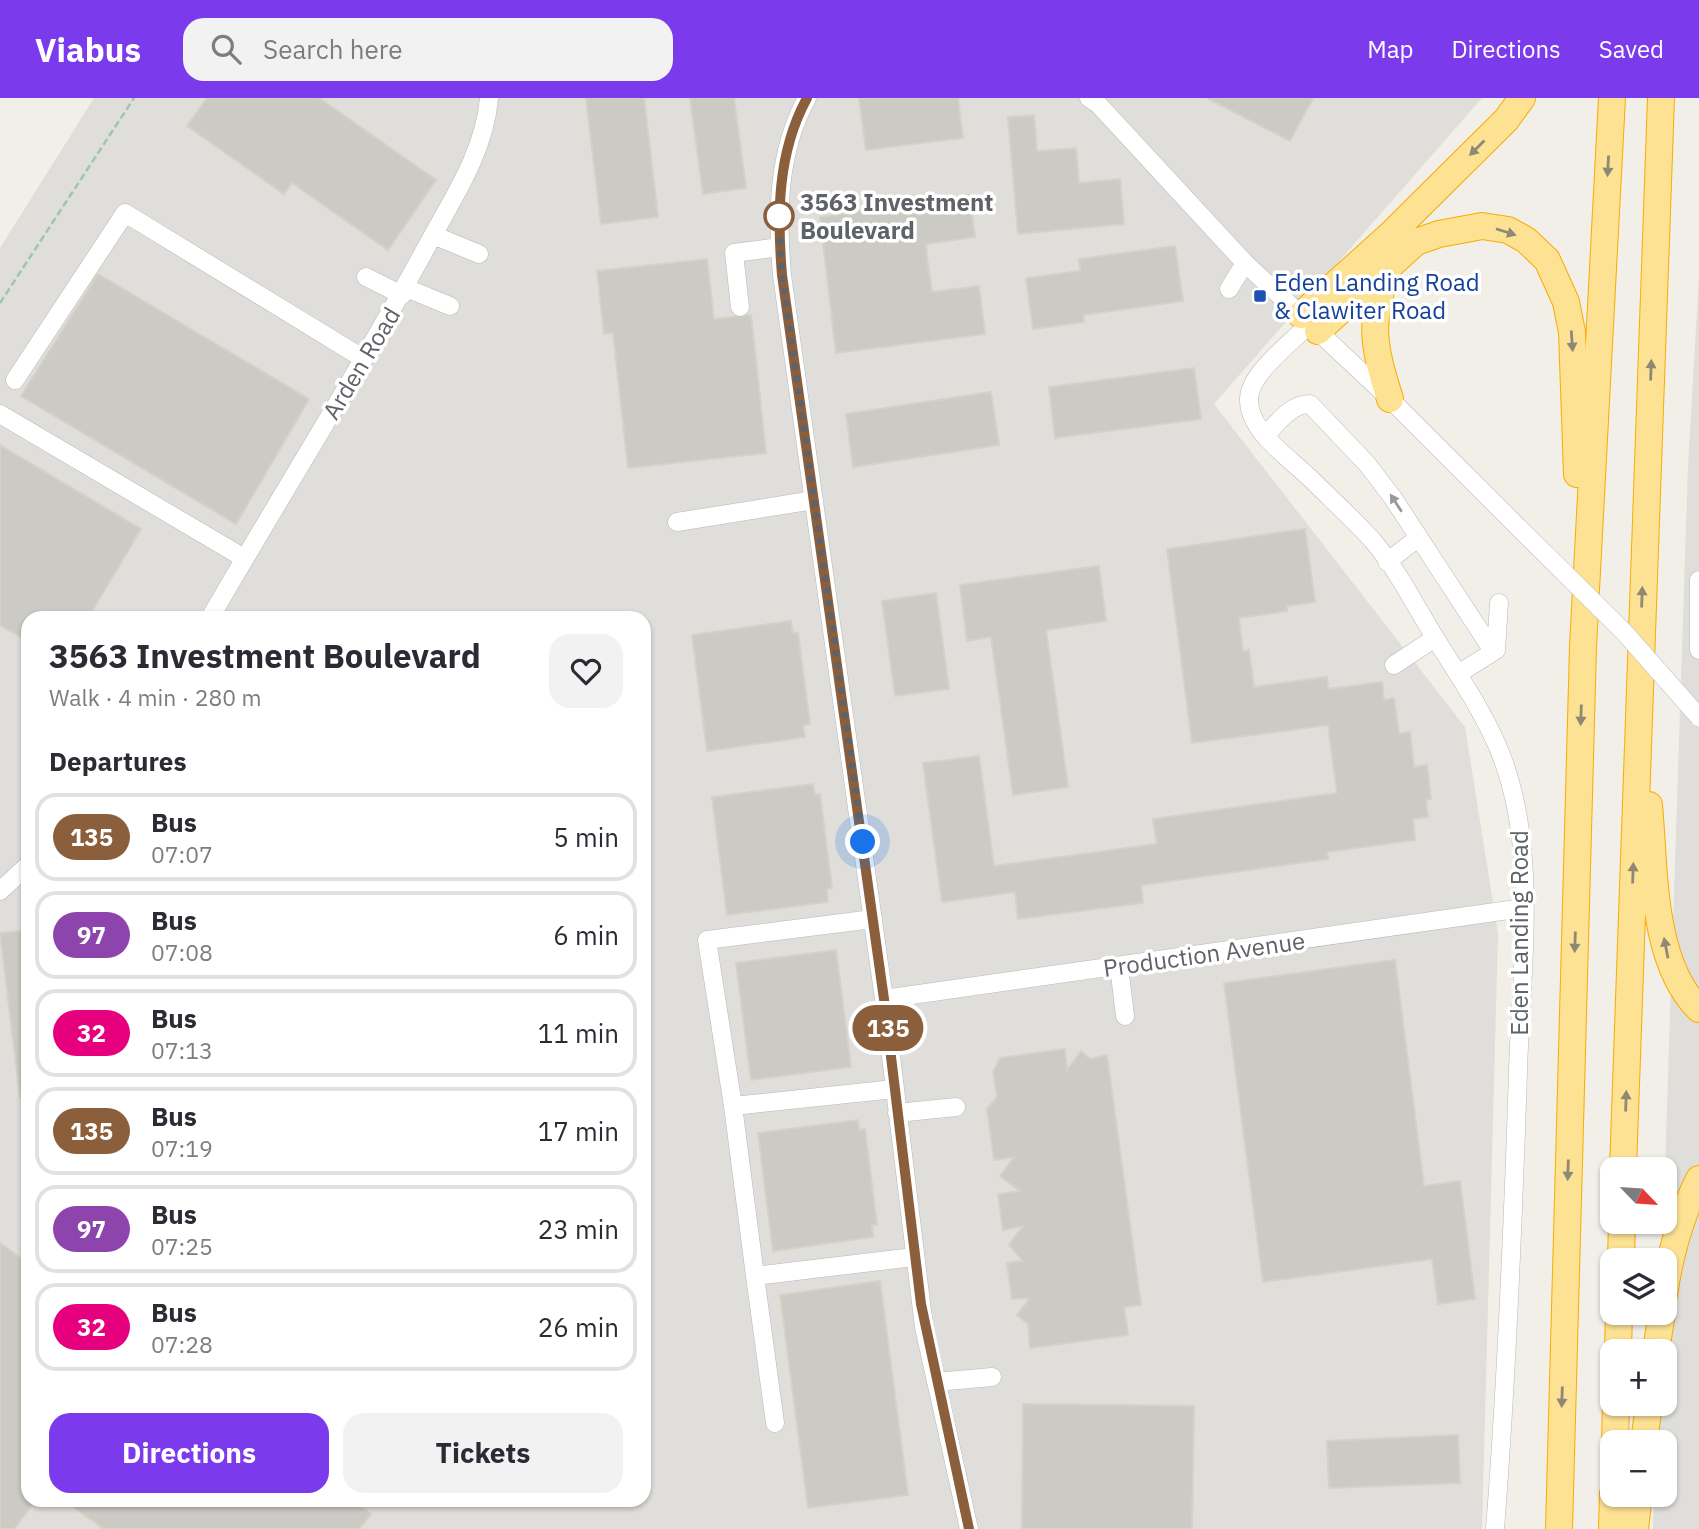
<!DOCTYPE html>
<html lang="en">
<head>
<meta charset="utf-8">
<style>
	:root { --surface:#fff; --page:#f2f2f3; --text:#2b2b33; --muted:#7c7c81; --line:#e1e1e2; --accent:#7c3aed }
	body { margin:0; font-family:"IBM Plex Sans",sans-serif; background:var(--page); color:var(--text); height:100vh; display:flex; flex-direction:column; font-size:26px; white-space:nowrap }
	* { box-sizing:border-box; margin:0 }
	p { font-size:23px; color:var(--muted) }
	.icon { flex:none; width:38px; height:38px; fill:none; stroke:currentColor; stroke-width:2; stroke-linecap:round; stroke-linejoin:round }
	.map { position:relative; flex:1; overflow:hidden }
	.side { position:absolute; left:21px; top:513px; width:630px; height:896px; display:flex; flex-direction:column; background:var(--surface); border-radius:21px; box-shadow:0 2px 5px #0004 }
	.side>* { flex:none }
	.badge { padding:0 14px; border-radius:23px; font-size:24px; line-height:46px }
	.needle { width:46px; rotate:115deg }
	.tools { position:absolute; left:1600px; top:1059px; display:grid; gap:14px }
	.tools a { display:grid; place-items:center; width:77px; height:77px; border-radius:14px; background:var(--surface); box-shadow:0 2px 5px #0004; font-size:35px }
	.you { position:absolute; width:35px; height:35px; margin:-18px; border:5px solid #fff; border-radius:50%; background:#1a73e8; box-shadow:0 0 0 10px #1a73e833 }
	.map>.badge { position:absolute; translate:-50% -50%; box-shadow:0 0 0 4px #fff }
	h2 { padding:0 28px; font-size:26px; line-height:63px }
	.round { display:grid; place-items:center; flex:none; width:74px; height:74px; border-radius:21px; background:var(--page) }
	.overview { display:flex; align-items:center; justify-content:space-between; height:119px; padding:0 28px }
	h1 { font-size:33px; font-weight:700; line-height:52px }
	.button { display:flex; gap:14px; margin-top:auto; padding:14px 28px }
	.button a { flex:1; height:80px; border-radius:21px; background:var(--accent); color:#fff; font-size:28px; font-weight:700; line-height:80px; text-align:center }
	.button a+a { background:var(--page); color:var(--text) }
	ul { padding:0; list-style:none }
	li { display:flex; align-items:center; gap:21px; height:88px; margin:0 14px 10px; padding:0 14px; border:4px solid var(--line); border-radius:21px }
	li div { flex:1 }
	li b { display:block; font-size:26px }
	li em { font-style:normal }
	li .badge { min-width:77px; font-weight:700; text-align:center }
	header { display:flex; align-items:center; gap:42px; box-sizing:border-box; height:98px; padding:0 35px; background:var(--accent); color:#fff }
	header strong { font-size:33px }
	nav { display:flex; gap:38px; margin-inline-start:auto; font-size:24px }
	.search { width:490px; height:63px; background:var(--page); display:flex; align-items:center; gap:18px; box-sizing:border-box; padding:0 24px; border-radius:21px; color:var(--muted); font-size:26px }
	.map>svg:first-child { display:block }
	.industrial { fill:#e0deda; fill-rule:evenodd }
	.building { fill:#cccac5; stroke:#d6d1c6; stroke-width:2 }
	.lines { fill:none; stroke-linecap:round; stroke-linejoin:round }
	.minor-casing { stroke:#b5b8bc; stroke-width:19 }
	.highway-casing { stroke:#f9ab00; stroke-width:28 }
	.path { stroke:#9cc7a9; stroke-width:2.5; stroke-dasharray:7 3.5; stroke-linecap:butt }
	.minor { stroke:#fff; stroke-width:18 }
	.highway { stroke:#fde293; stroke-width:26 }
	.minor-bridge-casing { stroke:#b5b8bc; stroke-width:19; stroke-linecap:butt }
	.minor-bridge { stroke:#fff; stroke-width:18 }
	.oneway { fill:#8e8975 }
	.oneway2 { fill:#979a9d }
	.line-casing { stroke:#fff; stroke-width:16 }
	.line { stroke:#8b5e3c; stroke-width:10 }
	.walk { stroke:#5f6368; stroke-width:7; stroke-dasharray:0 12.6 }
	.stop-dot { fill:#fff; stroke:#8b5e3c; stroke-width:3.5 }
	.transit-dot { fill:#1a4fb4; stroke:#fff; stroke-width:2.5 }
	.labels { text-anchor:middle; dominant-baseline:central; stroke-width:7; stroke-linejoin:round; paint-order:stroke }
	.stop-label { font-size:24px; font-weight:bold; fill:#5f6368; stroke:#fff; text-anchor:start }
	.transit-label { font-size:24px; fill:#164399; stroke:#fff; text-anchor:start }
	.street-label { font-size:24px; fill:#5f6368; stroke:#fff }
</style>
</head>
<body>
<header>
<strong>Viabus</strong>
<div class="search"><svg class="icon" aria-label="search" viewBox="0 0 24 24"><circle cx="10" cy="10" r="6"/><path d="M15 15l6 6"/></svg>Search here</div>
<nav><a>Map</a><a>Directions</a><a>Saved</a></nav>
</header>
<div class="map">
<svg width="1699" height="1431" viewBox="0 0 1699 1431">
	<rect width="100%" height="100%" fill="#f1efe8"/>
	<path class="industrial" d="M94 0H1482L1214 306 1465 629 1498 836 1482 1431H0V150ZM28 520H644V1402H28Z
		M1699 178V1431H1653L1654 1397 1664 1396V1344H1656L1657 1306H1664L1662 1162 1688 368Z"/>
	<path class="building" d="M207 0H319L436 82 388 152 292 85 284 96 187 28Z
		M586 0H644L658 119 601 126Z
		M690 0H734L746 90 703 96Z
		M859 0H958L963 40 866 52Z
		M1207 0H1313L1290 43Z
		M1034 17 1037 53 1076 50 1079 85 1120 81 1124 126 1018 136 1008 19Z
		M969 97 975 139 926 146 927 160 932 194 979 188 985 236 836 255 820 119Z
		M1175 148 1183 203 1083 217 1084 224 1033 231 1026 180 1080 173 1079 161Z
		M707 161 714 221 751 217 766 355 628 370 613 235 604 236 597 173Z
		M98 176 309 301 236 426 21 298Z
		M1194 270 1201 321 1055 340 1049 289Z
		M991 294 999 347 853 369 846 316Z
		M0 347 141 431 88 520H28V543L0 527Z
		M1305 431 1315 504 1287 508V513L1239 520 1243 553 1249 552 1254 589 1327 579 1328 591 1382 584 1384 602 1394 600 1399 636 1410 634 1414 669 1427 667 1431 701 1426 702 1428 719 1413 721 1415 742 1327 754 1328 761 1141 787 1143 805 1018 821 1015 794 942 804 923 665 979 658 994 768 1157 746 1153 721 1337 695 1328 627 1192 645 1167 451Z
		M1099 468 1106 523 1046 532 1068 689 1013 697 991 539 967 543 960 487Z
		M936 495 949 591 895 598 882 503Z
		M791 523 793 535H798L810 626 803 627 805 639 707 653 692 537Z
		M813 686 815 697 820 696 832 790 827 791 828 804 727 817 712 699Z
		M28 832V998L20 999 0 835Z
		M836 852 851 969 751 982 736 865Z
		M1395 862 1424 1088 1460 1083 1475 1201 1438 1206 1432 1161 1263 1184 1224 885Z
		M1065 951 1067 972 1081 953 1090 961 1107 957 1141 1207 1124 1209 1128 1237 1030 1250 1028 1226 1017 1217 1030 1200 1012 1201 1007 1165 1023 1163 1009 1147 1023 1128 1003 1132 998 1096 1020 1093 1000 1078 1014 1059 994 1062 987 1011 997 999 993 974 1000 960Z
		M858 1022 859 1032 865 1031 877 1127H872L873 1139 773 1153 758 1035Z
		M0 1145 28 1165V1402H36L14 1431H0Z
		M880 1183 908 1397 808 1410 780 1197Z
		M1023 1306 1194 1308 1192 1431H1022Z
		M1458 1337 1460 1385 1329 1390 1327 1343Z
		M64 1402H352L371 1416 359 1431H104Z"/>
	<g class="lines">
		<defs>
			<path id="minor" d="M807 0C777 55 777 117 782 177L884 901 924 1229 969 1431
				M1089 0 1098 6 1245 165 1390 301 1519 430
				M433 137 479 156
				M366 179 402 197
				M406 190 450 208
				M1229 191 1245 165
				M740 209 734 155 780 149
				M1310 225C1293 244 1249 275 1249 301 1248 334 1291 361 1312 382 1332 402 1354 422 1373 443 1397 471 1415 507 1434 538 1456 574 1480 608 1497 647 1540 745 1521 869 1518 974 1513 1127 1507 1279 1495 1431
				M15 282 125 115 364 261
				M0 316 244 460
				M1266 337C1278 324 1291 306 1310 306L1367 366 1393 400 1493 553
				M677 424 814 402
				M1387 464 1418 440
				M1699 482V552
				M210 520C284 392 363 267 433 137 457 94 485 50 489 0
				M1394 567 1435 540
				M1458 576 1496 552 1499 505
				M0 793 28 767
				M1119 868 1125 918
				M884 901 1523 810
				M733 1008 707 842 873 821
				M897 1015 956 1009
				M755 1178 733 1008 894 991
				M936 1284 992 1279
				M775 1325 755 1178 914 1159"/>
			<path id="highway" d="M1389 170C1368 224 1373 247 1390 301
				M1301 217 1389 138 1506 22 1522 0
				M1318 233 1416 144 1439 136 1482 128 1508 132 1526 142 1547 162 1566 204 1572 234 1577 376
				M1649 707C1655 770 1651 864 1699 911
				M1623 1071 1661 0
				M1621 1162 1622 1124
				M1664 1197C1670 1155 1680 1119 1699 1081
				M1618 1253 1619 1214
				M1656 1253 1662 1214
				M1615 1344 1616 1306
				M1644 1344 1649 1306
				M1559 1431 1583 549 1612 0
				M1612 1431 1613 1396
				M1635 1431 1639 1396"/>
		</defs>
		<use href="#minor" class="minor-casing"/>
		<use href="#highway" class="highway-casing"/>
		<path class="path" d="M0 205 134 0"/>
		<use href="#minor" class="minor"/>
		<use href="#highway" class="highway"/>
		<defs>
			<path id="minor-bridge" d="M1519 430 1624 534 1699 619"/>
		</defs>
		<use href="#minor-bridge" class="minor-bridge-casing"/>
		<use href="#minor-bridge" class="minor-bridge"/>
	</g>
	<defs><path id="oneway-solid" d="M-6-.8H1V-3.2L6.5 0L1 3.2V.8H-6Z" transform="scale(1.75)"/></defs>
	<g class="oneway">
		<use href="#oneway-solid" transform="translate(1477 50) rotate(135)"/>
		<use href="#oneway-solid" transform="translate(1608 68) rotate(93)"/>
		<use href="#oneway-solid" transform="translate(1506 134) rotate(18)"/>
		<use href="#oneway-solid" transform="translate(1572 243) rotate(86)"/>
		<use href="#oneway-solid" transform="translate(1651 272) rotate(-88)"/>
		<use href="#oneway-solid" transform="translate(1642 499) rotate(-88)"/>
		<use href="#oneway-solid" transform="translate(1581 617) rotate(92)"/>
		<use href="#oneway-solid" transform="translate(1633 775) rotate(-88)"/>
		<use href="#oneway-solid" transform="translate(1575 844) rotate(92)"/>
		<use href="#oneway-solid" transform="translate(1666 850) rotate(-101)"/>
		<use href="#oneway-solid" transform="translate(1626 1003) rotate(-88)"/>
		<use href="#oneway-solid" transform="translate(1568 1072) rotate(92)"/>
		<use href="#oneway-solid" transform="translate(1562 1299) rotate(92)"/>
	</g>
	<use class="oneway2" href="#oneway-solid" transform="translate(1396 405) rotate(-123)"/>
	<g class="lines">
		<defs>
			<path id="line" d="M807 0C777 55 777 117 782 177L884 901 921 1206 969 1431"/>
		</defs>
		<use href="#line" class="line-casing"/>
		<use href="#line" class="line"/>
		<path class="walk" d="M779 118 782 177 863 744"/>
	</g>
	<circle class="stop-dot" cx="779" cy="118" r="14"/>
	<rect class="transit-dot" x="1253" y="191" width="14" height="14" rx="3.5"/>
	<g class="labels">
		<g class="stop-label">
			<text x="800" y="104">3563 Investment<tspan x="800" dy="28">Boulevard</tspan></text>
		</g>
		<g class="transit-label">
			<text x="1274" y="184">Eden Landing Road<tspan x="1274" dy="28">&amp; Clawiter Road</tspan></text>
		</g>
		<g class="street-label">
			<text transform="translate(361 265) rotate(-59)">Arden Road</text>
			<text transform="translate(1519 835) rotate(-90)">Eden Landing Road</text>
			<text transform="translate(1204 856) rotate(-8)">Production Avenue</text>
		</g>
	</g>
</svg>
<div class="tools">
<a><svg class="needle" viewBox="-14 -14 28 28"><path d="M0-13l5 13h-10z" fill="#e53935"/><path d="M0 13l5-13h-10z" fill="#7c7c81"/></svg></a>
<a><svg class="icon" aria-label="layers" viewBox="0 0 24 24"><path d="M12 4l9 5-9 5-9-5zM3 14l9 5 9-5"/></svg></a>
<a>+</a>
<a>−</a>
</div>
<div class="you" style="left:863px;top:744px"></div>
<b class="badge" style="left:888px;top:930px;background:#8b5e3c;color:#fff">135</b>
<section class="side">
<div class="overview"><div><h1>3563 Investment Boulevard</h1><p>Walk · 4 min · 280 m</p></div><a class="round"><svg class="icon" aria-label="heart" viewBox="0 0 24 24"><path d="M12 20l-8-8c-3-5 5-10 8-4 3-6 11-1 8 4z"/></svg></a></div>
<h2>Departures</h2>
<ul>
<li><span class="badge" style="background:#8b5e3c;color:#fff">135</span><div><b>Bus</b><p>07:07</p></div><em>5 min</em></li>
<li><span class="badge" style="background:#8e44ad;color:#fff">97</span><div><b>Bus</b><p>07:08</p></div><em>6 min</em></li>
<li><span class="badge" style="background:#e6007e;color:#fff">32</span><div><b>Bus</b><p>07:13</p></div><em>11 min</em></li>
<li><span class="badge" style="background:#8b5e3c;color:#fff">135</span><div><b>Bus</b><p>07:19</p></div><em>17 min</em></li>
<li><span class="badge" style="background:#8e44ad;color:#fff">97</span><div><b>Bus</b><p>07:25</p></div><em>23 min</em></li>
<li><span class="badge" style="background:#e6007e;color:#fff">32</span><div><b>Bus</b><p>07:28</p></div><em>26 min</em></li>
</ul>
<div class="button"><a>Directions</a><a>Tickets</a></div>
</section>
</div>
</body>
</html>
